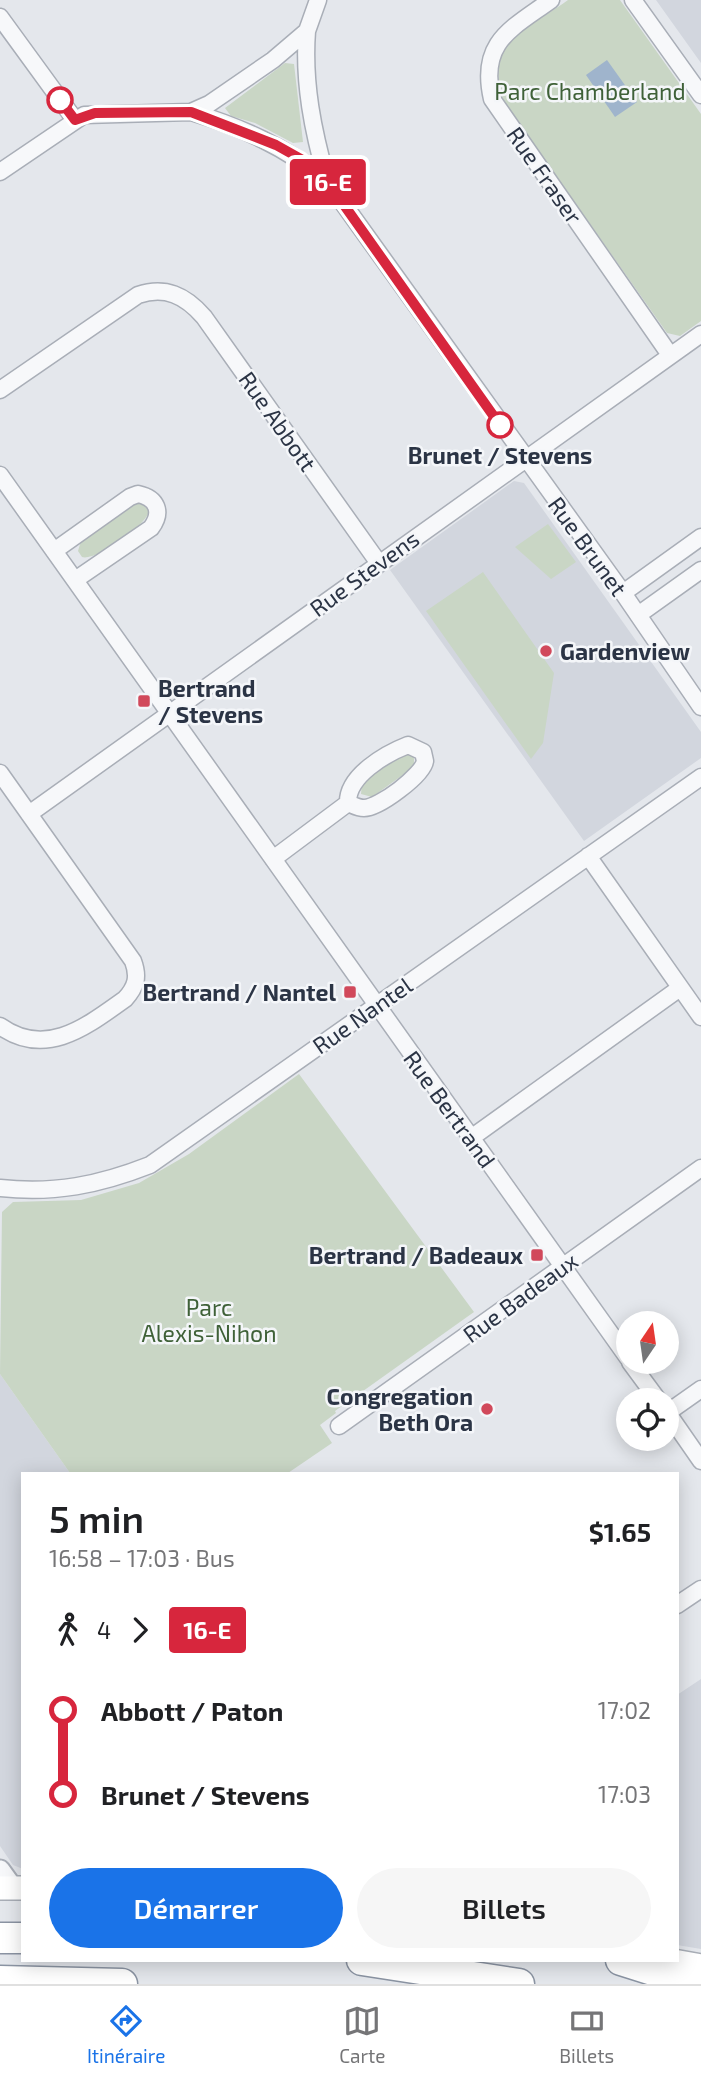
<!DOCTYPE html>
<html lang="fr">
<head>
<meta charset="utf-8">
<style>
	:root { --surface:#fff; --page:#f6f6f6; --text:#202124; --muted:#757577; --line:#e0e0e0; --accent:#1a73e8 }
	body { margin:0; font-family:"Exo 2",sans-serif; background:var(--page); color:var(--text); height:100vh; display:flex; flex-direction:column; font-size:26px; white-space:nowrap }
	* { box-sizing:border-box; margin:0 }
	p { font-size:23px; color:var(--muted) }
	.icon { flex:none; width:38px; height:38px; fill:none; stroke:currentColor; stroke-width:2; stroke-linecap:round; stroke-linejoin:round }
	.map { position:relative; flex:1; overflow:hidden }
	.side { position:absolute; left:21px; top:1472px; width:658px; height:490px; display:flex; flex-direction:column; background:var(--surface); border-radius:0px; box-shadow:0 4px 18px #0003 }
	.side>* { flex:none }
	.badge { padding:0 14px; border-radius:5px; font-size:24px; line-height:46px }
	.needle { width:46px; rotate:13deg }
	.tools { position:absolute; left:616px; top:1311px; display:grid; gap:14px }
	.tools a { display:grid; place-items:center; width:63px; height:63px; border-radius:50%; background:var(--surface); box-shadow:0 4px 18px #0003; font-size:35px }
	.map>.badge { position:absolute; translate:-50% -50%; box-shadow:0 0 0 4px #fff }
	.legs { display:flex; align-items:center; gap:10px; height:77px; padding:0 28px; font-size:23px }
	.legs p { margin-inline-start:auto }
	.overview { display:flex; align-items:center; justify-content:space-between; height:119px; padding:0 28px }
	h1 { font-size:38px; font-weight:600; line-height:52px }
	.button { display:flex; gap:14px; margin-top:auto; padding:14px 28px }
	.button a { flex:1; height:80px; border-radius:42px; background:var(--accent); color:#fff; font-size:28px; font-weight:600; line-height:80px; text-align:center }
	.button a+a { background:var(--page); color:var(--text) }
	ul { padding:0 28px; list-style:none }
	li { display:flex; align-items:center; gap:24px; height:84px; font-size:26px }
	li i { display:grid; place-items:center; width:10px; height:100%; margin:0 9px; background:currentColor }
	li i::after { content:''; width:18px; height:18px; margin:-9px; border:5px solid; border-radius:50%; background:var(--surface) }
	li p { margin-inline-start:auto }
	li:first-child i { background:linear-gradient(#0000 50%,currentColor 0) }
	li:last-child i { background:linear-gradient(currentColor 50%,#0000 0) }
	.menu { display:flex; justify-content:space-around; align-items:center; height:98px; border-top:2px solid var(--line); background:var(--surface); font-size:19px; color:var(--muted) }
	.menu a { display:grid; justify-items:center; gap:4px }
	.menu .active { color:var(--accent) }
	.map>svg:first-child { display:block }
	.built { fill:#d2d6de }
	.green { fill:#c9d6c5 }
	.water { fill:#9fb4cc }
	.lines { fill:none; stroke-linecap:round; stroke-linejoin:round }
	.minor-casing { stroke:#a9aeb7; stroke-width:19 }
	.tertiary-casing { stroke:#a9aeb7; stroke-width:23 }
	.secondary-casing { stroke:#a9aeb7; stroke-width:26 }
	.motorway-casing { stroke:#8b94a3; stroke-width:33 }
	.minor { stroke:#f7f8fa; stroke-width:16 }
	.tertiary { stroke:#f7f8fa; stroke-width:19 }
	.secondary { stroke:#fff; stroke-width:23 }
	.motorway { stroke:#fff; stroke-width:30 }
	.line-1-casing { stroke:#fff; stroke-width:16 }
	.line-1 { stroke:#d7263d; stroke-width:10 }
	.stop-1-dot { fill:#fff; stroke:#d7263d; stroke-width:3.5 }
	.poi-dot { fill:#d1495b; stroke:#f4f6f9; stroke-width:2.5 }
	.labels { text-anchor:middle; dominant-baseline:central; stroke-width:5; stroke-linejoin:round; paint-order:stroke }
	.park-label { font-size:23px; fill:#3f6138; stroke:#f4f6f9 }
	.street-label { font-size:23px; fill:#2b3445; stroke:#f4f6f9 }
	.stop-label { font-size:23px; font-weight:bold; fill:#2b3445; stroke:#f4f6f9 }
	.poi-label { font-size:23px; font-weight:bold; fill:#2b3445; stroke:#f4f6f9; text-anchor:end }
</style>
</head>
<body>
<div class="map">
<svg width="701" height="1984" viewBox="0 0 701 1984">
	<rect width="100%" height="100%" fill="#e4e7ec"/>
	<path class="built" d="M656 0H701V63Z
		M514 481 524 483 701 732V758L584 841 390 570Z
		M0 1374 70 1473 23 1474V1869L13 1865 0 1846Z
		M701 1679V1949L677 1945V1695Z"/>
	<path class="green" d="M568 0H620L701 114V321L680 336 667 333 503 101C484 41 525 31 568 0Z
		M285 63 294 64 303 142 293 143 255 123 231 116 225 108Z
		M141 502 149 511C147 525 95 562 82 557L78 551 81 541 134 504Z
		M548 524 576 562 551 579 515 547Z
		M483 572 554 673 543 743 531 759 426 611Z
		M404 753 414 757V767L372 797 361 794 362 783Z
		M299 1074 474 1312 335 1411 336 1413 320 1425 332 1443 288 1473H70L0 1374 2 1212 13 1202 81 1200 139 1183 189 1154Z"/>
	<path class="water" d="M607 60 637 102 615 117 586 75Z"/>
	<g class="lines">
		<defs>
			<path id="minor" d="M551 0C511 29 479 42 492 99L670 355
				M633 0 701 95
				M0 17 75 120
				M307 31C303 83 313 131 327 181
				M191 112C241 127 286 147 327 181L623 593 701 707
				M0 172 84 115 191 112 209 104 273 60 307 31 318 0
				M0 390 138 295C165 286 185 295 204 317L378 562
				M0 475 628 1358
				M54 551 130 497 138 494C157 498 163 512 151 528L75 580
				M623 593 701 537
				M638 615 701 570
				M408 745 423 752 425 761C423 775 379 808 364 808 358 808 353 805 348 803 347 776 385 754 408 745Z
				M0 773 133 961C139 977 136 987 125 999 87 1026 46 1059 0 1026
				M29 814 701 334
				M588 856 701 1017
				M273 859 348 803
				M471 1138 680 988
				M0 1188C54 1194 99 1185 150 1165L701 777
				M630 1362 658 1400
				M667 1412 701 1461
				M667 1413 701 1389
				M339 1426 701 1168
				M677 1605 701 1589"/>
			<path id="tertiary" d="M0 1870 13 1888"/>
			<path id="secondary" d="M0 1888H23
				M668 1960 701 1966"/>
			<path id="motorway" d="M0 1938H23
				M362 1960 519 1984
				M621 1960 697 1984
				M0 1981 122 1984"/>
		</defs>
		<use href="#minor" class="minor-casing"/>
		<use href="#tertiary" class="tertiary-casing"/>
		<use href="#secondary" class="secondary-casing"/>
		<use href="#motorway" class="motorway-casing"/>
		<use href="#minor" class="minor"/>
		<use href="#tertiary" class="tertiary"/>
		<use href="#secondary" class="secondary"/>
		<use href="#motorway" class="motorway"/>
	</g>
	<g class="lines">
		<defs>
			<path id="line-1" d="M60 100 75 120 95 113 191 112 276 145 301 159 327 181 500 425"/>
		</defs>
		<use href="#line-1" class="line-1-casing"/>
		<use href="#line-1" class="line-1"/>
	</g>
	<g class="stop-1-dot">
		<circle cx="60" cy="100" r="12"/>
		<circle cx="500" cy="425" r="12"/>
	</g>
	<g class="poi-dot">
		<circle cx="546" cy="651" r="7"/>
		<rect x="137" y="694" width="14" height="14" rx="3.5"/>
		<rect x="343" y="985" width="14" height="14" rx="3.5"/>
		<rect x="530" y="1248" width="14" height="14" rx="3.5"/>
		<circle cx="487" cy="1409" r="7"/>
	</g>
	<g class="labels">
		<g class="park-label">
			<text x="590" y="91">Parc Chamberland</text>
			<text x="209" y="1307">Parc<tspan x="209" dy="26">Alexis-Nihon</tspan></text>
		</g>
		<g class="street-label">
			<text transform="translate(545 175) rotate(55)">Rue Fraser</text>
			<text transform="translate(278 421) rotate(55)">Rue Abbott</text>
			<text transform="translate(588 546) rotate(54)">Rue Brunet</text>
			<text transform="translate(364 573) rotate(-36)">Rue Stevens</text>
			<text transform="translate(362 1015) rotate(-35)">Rue Nantel</text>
			<text transform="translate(450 1109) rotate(54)">Rue Bertrand</text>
			<text transform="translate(520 1297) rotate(-36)">Rue Badeaux</text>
		</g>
		<g class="stop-label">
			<text x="500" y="455">Brunet / Stevens</text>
		</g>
		<g class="poi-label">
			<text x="560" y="651" text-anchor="start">Gardenview</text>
			<text x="158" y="688" text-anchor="start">Bertrand<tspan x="158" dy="26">/ Stevens</tspan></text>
			<text x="336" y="992">Bertrand / Nantel</text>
			<text x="523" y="1255">Bertrand / Badeaux</text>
			<text x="473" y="1396">Congregation<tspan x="473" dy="26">Beth Ora</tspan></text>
		</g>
	</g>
</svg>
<div class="tools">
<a><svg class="needle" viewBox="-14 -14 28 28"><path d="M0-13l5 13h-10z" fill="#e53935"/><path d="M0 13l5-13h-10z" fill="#757577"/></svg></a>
<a><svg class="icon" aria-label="locate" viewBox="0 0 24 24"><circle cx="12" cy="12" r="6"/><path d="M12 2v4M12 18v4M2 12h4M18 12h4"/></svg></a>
</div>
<b class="badge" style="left:328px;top:182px;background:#d7263d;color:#fff">16-E</b>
<section class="side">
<div class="overview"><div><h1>5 min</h1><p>16:58 – 17:03 · Bus</p></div><b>$1.65</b></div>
<div class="legs"><svg class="icon" aria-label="walk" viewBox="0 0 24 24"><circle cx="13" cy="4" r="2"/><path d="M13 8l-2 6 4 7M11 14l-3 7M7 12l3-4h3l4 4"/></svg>4<svg class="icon" aria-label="forward" viewBox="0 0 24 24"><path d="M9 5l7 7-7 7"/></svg><b class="badge" style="background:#d7263d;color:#fff">16-E</b></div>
<ul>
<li><i style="color:#d7263d"></i><b>Abbott / Paton</b><p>17:02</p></li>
<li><i style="color:#d7263d"></i><b>Brunet / Stevens</b><p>17:03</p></li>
</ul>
<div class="button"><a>Démarrer</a><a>Billets</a></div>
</section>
</div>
<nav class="menu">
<a class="active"><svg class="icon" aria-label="directions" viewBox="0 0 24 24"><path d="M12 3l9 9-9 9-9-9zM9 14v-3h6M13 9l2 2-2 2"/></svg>Itinéraire</a>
<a><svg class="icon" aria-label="map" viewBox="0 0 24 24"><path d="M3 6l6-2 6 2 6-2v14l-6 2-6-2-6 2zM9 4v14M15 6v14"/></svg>Carte</a>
<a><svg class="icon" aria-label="tickets" viewBox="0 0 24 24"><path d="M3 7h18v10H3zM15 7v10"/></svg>Billets</a>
</nav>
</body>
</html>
